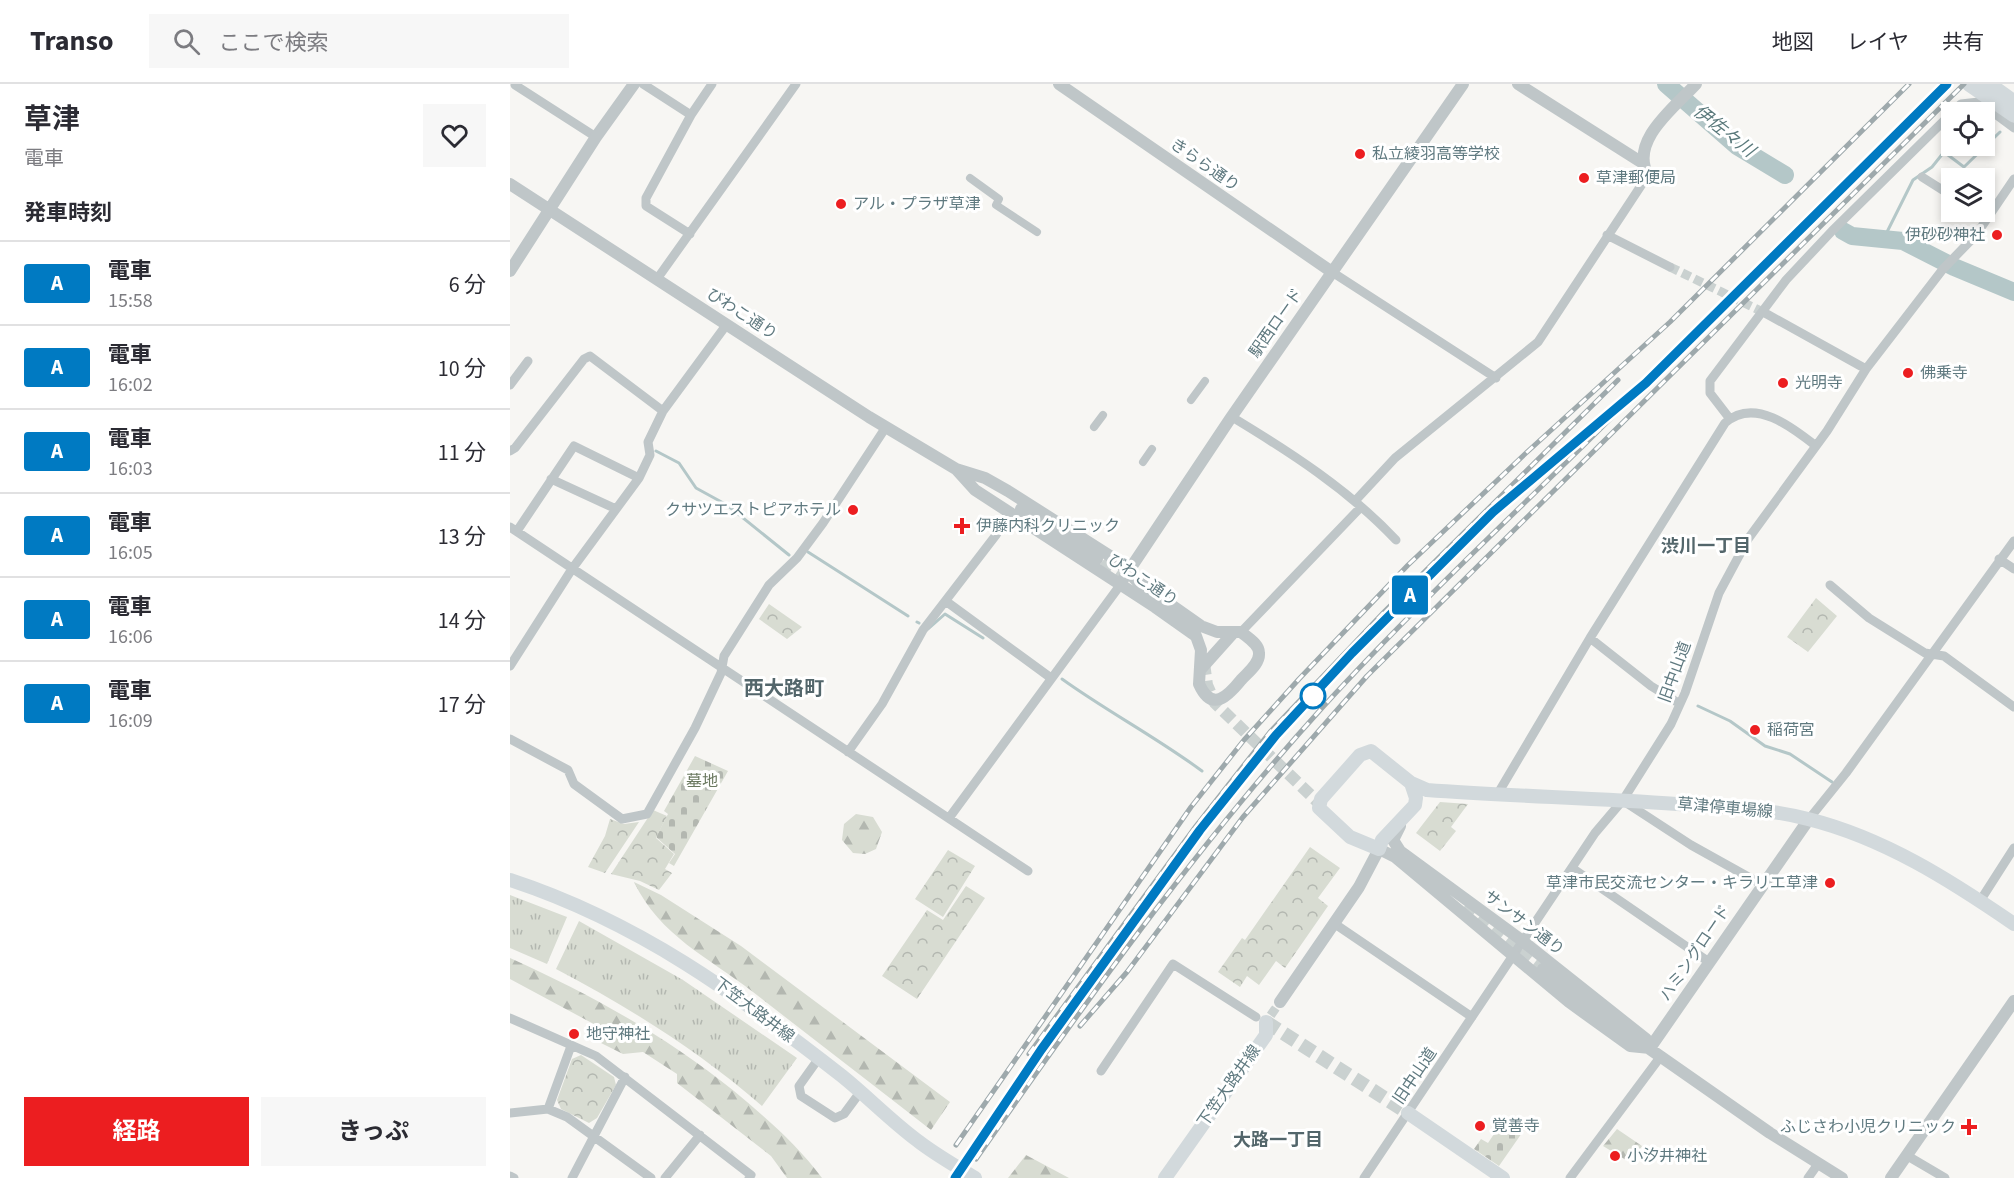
<!DOCTYPE html>
<html lang="ja">
<head>
<meta charset="utf-8">
<style>
	:root { --surface:#fff; --page:#f7f7f7; --text:#2b2b33; --muted:#7c7c81; --line:#e1e1e2; --accent:#ec1e20 }
	body { margin:0; font-family:"Source Sans 3","Noto Sans JP",sans-serif; background:var(--page); color:var(--text); height:100vh; display:flex; flex-direction:column; font-size:22px; white-space:nowrap }
	* { box-sizing:border-box; margin:0 }
	p { font-size:20px; color:var(--muted) }
	.icon { flex:none; width:33px; height:33px; fill:none; stroke:currentColor; stroke-width:2; stroke-linecap:round; stroke-linejoin:round }
	.map { position:relative; flex:1; overflow:hidden }
	.side { display:flex; flex-direction:column; background:var(--surface); width:510px }
	.side>* { flex:none }
	.badge { padding:0 12px; border-radius:4px; font-size:21px; line-height:39px }
	.controls { position:absolute; left:1431px; top:18px; display:grid; gap:12px }
	.controls a { display:grid; place-items:center; width:54px; height:54px; border-radius:0px; background:var(--surface); box-shadow:0 3px 9px #0003; font-size:30px }
	.map>.badge { position:absolute; translate:-50% -50%; box-shadow:0 0 0 3px #fff }
	h2 { padding:0 24px; font-size:22px; line-height:54px }
	.round { display:grid; place-items:center; flex:none; width:63px; height:63px; border-radius:0px; background:var(--page) }
	.summary { display:flex; align-items:center; justify-content:space-between; height:102px; padding:0 24px }
	h1 { font-size:28px; font-weight:700; line-height:45px }
	.primary-button { display:flex; gap:12px; margin-top:auto; padding:12px 24px }
	.primary-button a { flex:1; height:69px; border-radius:0px; background:var(--accent); color:#fff; font-size:24px; font-weight:700; line-height:69px; text-align:center }
	.primary-button a+a { background:var(--page); color:var(--text) }
	ul { padding:0; list-style:none }
	li { display:flex; align-items:center; gap:18px; height:84px; padding:0 24px; border-top:2px solid var(--line) }
	li div { flex:1 }
	li b { display:block; font-size:22px }
	li em { font-style:normal }
	li .badge { min-width:66px; font-weight:700; text-align:center }
	header { display:flex; align-items:center; gap:36px; box-sizing:border-box; height:84px; padding:0 30px; background:var(--surface); border-bottom:2px solid var(--line) }
	header strong { font-size:28px }
	nav { display:flex; gap:33px; margin-inline-start:auto; font-size:21px }
	.search { width:420px; height:54px; background:var(--page); display:flex; align-items:center; gap:15px; box-sizing:border-box; padding:0 21px; border-radius:0px; color:var(--muted); font-size:22px }
	main { display:flex; flex:1; min-height:0 }
	.map>svg:first-child { display:block }
	.grass { fill:url(#grass-tufts) }
	.forest { fill:url(#forest-firs) }
	.cemetery { fill:url(#cemetery-stones) }
	.park { fill:url(#park-crowns) }
	.lines { fill:none; stroke-linecap:round; stroke-linejoin:round }
	.stream { stroke:#b4c7c8; stroke-width:3 }
	.river { stroke:#b4c7c8; stroke-width:18 }
	.minor-tunnel { stroke:#cad1d0; stroke-width:9; stroke-dasharray:9 4.5; stroke-linecap:butt }
	.tertiary-tunnel { stroke:#cad1d0; stroke-width:12; stroke-dasharray:12 6; stroke-linecap:butt }
	.secondary-tunnel { stroke:#cad1d0; stroke-width:14; stroke-dasharray:14 7; stroke-linecap:butt }
	.pedestrian { stroke:#bfc6c8; stroke-width:8 }
	.minor { stroke:#bfc6c8; stroke-width:9 }
	.tertiary { stroke:#bfc6c8; stroke-width:12 }
	.secondary { stroke:#d2d9dc; stroke-width:14 }
	.primary { stroke:#d2d9dc; stroke-width:15 }
	.rail-casing { stroke:#9ea9ac; stroke-width:5 }
	.rail { stroke:#fff; stroke-width:3; stroke-dasharray:9; stroke-linecap:butt }
	.line-casing { stroke:#fff; stroke-width:14 }
	.line { stroke:#007ac2; stroke-width:9 }
	.poi-dot { fill:#ec1e20; stroke:#fff; stroke-width:2 }
	.stop-dot { fill:#fff; stroke:#007ac2; stroke-width:3 }
	.labels { text-anchor:middle; dominant-baseline:central; stroke-width:6; stroke-linejoin:round; paint-order:stroke }
	.poi-label { font-size:16px; fill:#607a80; stroke:#fff; text-anchor:start }
	.street-label { font-size:16px; fill:#607a80; stroke:#fff }
	.park-label { font-size:16px; fill:#6a785f; stroke:#fff }
	.water-label { font-size:18px; font-style:italic; fill:#5b7a7c; stroke:#fff }
	.neighbourhood-label { font-size:18px; font-weight:bold; fill:#53666b; stroke:#fff }
	.quarter-label { font-size:20px; font-weight:bold; fill:#53666b; stroke:#fff }
</style>
</head>
<body>
<header>
<strong>Transo</strong>
<div class="search"><svg class="icon" aria-label="search" viewBox="0 0 24 24"><circle cx="10" cy="10" r="6"/><path d="M15 15l6 6"/></svg>ここで検索</div>
<nav><a>地図</a><a>レイヤ</a><a>共有</a></nav>
</header>
<main>
<section class="side">
<div class="summary"><div><h1>草津</h1><p>電車</p></div><a class="round"><svg class="icon" aria-label="heart" viewBox="0 0 24 24"><path d="M12 20l-8-8c-3-5 5-10 8-4 3-6 11-1 8 4z"/></svg></a></div>
<h2>発車時刻</h2>
<ul>
<li><span class="badge" style="background:#007ac2;color:#fff">A</span><div><b>電車</b><p>15:58</p></div><em>6 分</em></li>
<li><span class="badge" style="background:#007ac2;color:#fff">A</span><div><b>電車</b><p>16:02</p></div><em>10 分</em></li>
<li><span class="badge" style="background:#007ac2;color:#fff">A</span><div><b>電車</b><p>16:03</p></div><em>11 分</em></li>
<li><span class="badge" style="background:#007ac2;color:#fff">A</span><div><b>電車</b><p>16:05</p></div><em>13 分</em></li>
<li><span class="badge" style="background:#007ac2;color:#fff">A</span><div><b>電車</b><p>16:06</p></div><em>14 分</em></li>
<li><span class="badge" style="background:#007ac2;color:#fff">A</span><div><b>電車</b><p>16:09</p></div><em>17 分</em></li>
</ul>
<div class="primary-button"><a>経路</a><a>きっぷ</a></div>
</section>
<div class="map">
<svg width="1504" height="1094" viewBox="0 0 1504 1094">
	<defs>
		<pattern id="grass-tufts" width="24" height="20" patternUnits="userSpaceOnUse" patternTransform="scale(1.5)"><rect width="24" height="20" fill="#d8dcd2"/><path d="M3 7l-1-3M5 7V3M7 7l1-3M15 17l-1-3M17 17v-4M19 17l1-3" fill="none" stroke="#b3b7b0"/></pattern>
		<pattern id="forest-firs" width="22" height="20" patternUnits="userSpaceOnUse" patternTransform="scale(1.5)"><rect width="22" height="20" fill="#d8dcd2"/><path d="M5 1l3.5 6h-7zM16 11l3.5 6h-7z" fill="#b3b7b0"/></pattern>
		<pattern id="cemetery-stones" width="16" height="16" patternUnits="userSpaceOnUse" patternTransform="scale(1.5)"><rect width="16" height="16" fill="#d8dcd2"/><path d="M2 7V4a2 2 0 0 1 4 0v3zM10 15v-3a2 2 0 0 1 4 0v3z" fill="#b3b7b0"/></pattern>
		<pattern id="park-crowns" width="20" height="18" patternUnits="userSpaceOnUse" patternTransform="scale(1.5)"><rect width="20" height="18" fill="#d8dcd2"/><path d="M2 6a3 3 0 1 1 6 0M12 15a3 3 0 1 1 6 0" fill="none" stroke="#b3b7b0"/></pattern>
	</defs>
	<rect width="100%" height="100%" fill="#f7f6f3"/>
	<path class="grass" d="M0 811 57 833 37 880 0 864Z
		M69 837 173 896 287 974 252 1022C189 967 120 924 46 885Z"/>
	<path class="forest" d="M346 730 363 733 372 748 366 765 355 770 343 769 332 756 334 740Z
		M124 798 151 811 231 862 440 1018 421 1046C362 1000 302 954 243 908 198 873 150 852 124 798Z
		M0 874C82 911 154 951 224 1007 256 1034 287 1060 312 1094H277L261 1072 167 999V990L133 968 113 970 91 959 93 945 0 895Z
		M1107 1045 1132 1062 1121 1079 1093 1062Z
		M516 1071 559 1094H498Z"/>
	<path class="cemetery" d="M185 672 218 687 164 782 159 779 165 770 146 753 158 730 154 727Z
		M994 1035 1014 1046 989 1082 964 1065 971 1055 978 1059Z"/>
	<path class="park" d="M1306 514 1327 532 1298 568 1277 553Z
		M259 520 292 543 277 555 249 535Z
		M930 718 958 720 941 743 946 747 930 767 906 749Z
		M143 726 157 732 146 754 164 770 155 785 162 789 149 806 130 797 101 790Z
		M100 735 114 740 129 738 95 789 78 783 95 752Z
		M800 763 830 784 808 814 818 822 775 884 766 877 749 901 737 892 730 903 708 888 732 854 735 856Z
		M438 766 465 782 433 833 405 815Z
		M456 802 475 814 407 915 372 892 417 826 433 836Z
		M71 971 104 993 106 1001 87 1034 79 1039 51 1025 47 1016 62 975Z"/>
	<g class="lines">
		<path class="stream" d="M1374 154 1403 96 1422 83 1434 68 1454 83 1490 48
			M146 367 169 379 186 404 217 421 279 471
			M298 468 398 532
			M407 538 409 539
			M418 545 435 530 473 554
			M552 595C598 628 646 653 692 687
			M1188 622 1220 637 1255 662 1280 670 1322 698"/>
		<path class="river" d="M1156 0 1227 62 1275 91
			M1333 147 1342 152 1393 157 1444 183 1504 208"/>
		<path class="minor-tunnel" d="M1160 183 1255 229
			M751 936 756 938 770 918"/>
		<path class="tertiary-tunnel" d="M592 478 621 499
			M694 579 697 601 705 619 816 726
			M954 823 1033 885"/>
		<path class="secondary-tunnel" d="M756 938 898 1029"/>
		<path class="pedestrian" d="M460 94 489 115 486 121 527 148
			M681 316 695 297
			M584 343 593 331
			M633 378 642 365"/>
		<path class="minor" d="M133 0 181 31
			M5 1 86 53
			M1412 93 1442 112
			M1466 128 1477 135
			M180 150 136 122V114L181 31 202 0
			M1097 151 1160 183
			M822 188 986 294
			M147 195 286 0
			M1255 229 1356 285
			M0 301 18 277
			M722 333C780 368 839 406 886 456
			M1220 335 1200 309V297L1276 196 1322 147 1451 20 1469 18 1504 44
			M0 367 5 364 74 275 80 272 153 327
			M41 395 104 424
			M845 417 885 374 1028 258 1138 91
			M0 443 518 787
			M7 447 64 362 129 394
			M1489 475 1504 485
			M1320 501 1359 534 1415 569 1434 572 1504 623
			M437 518 541 594
			M731 548 851 423
			M1080 554 1141 602 1170 620
			M0 582 62 485 129 394 140 371 138 358 153 327 217 240
			M0 655 58 686 64 700 112 735 137 730 185 644 211 589 214 572 259 501 287 474 313 439 376 343
			M338 668 372 620 413 546 486 451 499 428
			M987 711 1080 554 1215 339C1244 313 1282 343 1306 362
			M1115 718 1181 761 1251 800
			M439 734 611 500
			M1299 735 1336 689 1504 457
			M1062 784 1199 878
			M1470 817 1504 764
			M825 840 962 933
			M0 934 86 972 241 1091 239 1094
			M309 974 289 1002 291 1012 325 1034 334 1030 351 1007
			M591 987 663 880 746 933
			M38 1025 61 962
			M0 1029 38 1025 57 1033 141 1094
			M1396 1071 1435 1094
			M0 1092 4 1094
			M62 1094 115 993
			M155 1094 190 1051
			M854 1094 1085 749 1113 716 1161 640 1175 609 1209 509 1238 455 1317 347 1356 285 1433 185 1466 151 1504 95
			M1060 1094 1151 972
			M1298 1094 1308 1080"/>
		<path class="tertiary" d="M549 0 822 188
			M1008 0 1131 78
			M1138 91C1119 57 1165 23 1186 0
			M0 100 359 333 446 385 475 394 498 407 608 477 627 497 691 542 707 548H731C738 554 749 560 749 569 750 580 737 589 731 596 718 612 702 629 689 600L691 566 686 552 645 523 465 406 446 385
			M0 187 86 53 124 0
			M511 425 587 475
			M614 494 720 335 953 0
			M690 586 724 548
			M890 742 883 756 890 767 1010 855 1136 955
			M1033 885 1104 940 1260 1049 1332 1094
			M770 918 849 803 869 765 885 773 1059 918 1120 962 1140 964
			M1140 964 1299 735
			M1381 1094 1504 917"/>
		<path class="secondary" d="M901 699 906 714 905 721 872 756 869 765 840 753 809 724 811 715 850 671 861 667 901 699 917 706C1000 712 1084 714 1167 720 1211 723 1256 724 1298 735 1374 754 1440 796 1504 840
			M0 796C128 838 227 910 332 992 358 1013 381 1037 408 1057 426 1071 446 1082 465 1094
			M898 1029 993 1094
			M655 1094 756 951V938"/>
		<path class="primary" d="M1459 0 1504 31
			M1479 0 1504 18"/>
		<defs>
			<path id="rail" d="M998 415 1063 361
				M570 942 617 888 733 733 857 592 1454 0
				M519 970 686 742 760 648 875 527 1108 296
				M505 1004 532 965
				M446 1061 681 723 734 656 789 595 898 481 1016 369 1160 238 1399 0
				M466 1075C574 920 685 764 812 624 896 532 986 447 1075 360 1196 241 1316 120 1437 0"/>
		</defs>
		<use href="#rail" class="rail-casing"/>
		<use href="#rail" class="rail"/>
	</g>
	<g class="lines">
		<defs>
			<path id="line" d="M445 1094 531 966 690 746 766 651 842 569 983 428 1136 299 1437 0"/>
		</defs>
		<use href="#line" class="line-casing"/>
		<use href="#line" class="line"/>
	</g>
	<g class="poi-dot">
		<circle cx="850" cy="70" r="6"/>
		<circle cx="1074" cy="94" r="6"/>
		<circle cx="331" cy="120" r="6"/>
		<circle cx="1487" cy="151" r="6"/>
		<circle cx="1398" cy="289" r="6"/>
		<circle cx="1273" cy="299" r="6"/>
		<circle cx="343" cy="426" r="6"/>
		<path d="M449 433h6v6h6v6h-6v6h-6v-6h-6v-6h6z"/>
		<circle cx="1245" cy="646" r="6"/>
		<circle cx="1320" cy="799" r="6"/>
		<circle cx="64" cy="950" r="6"/>
		<circle cx="970" cy="1042" r="6"/>
		<path d="M1456 1034h6v6h6v6h-6v6h-6v-6h-6v-6h6z"/>
		<circle cx="1105" cy="1072" r="6"/>
	</g>
	<circle class="stop-dot" cx="803" cy="612" r="12"/>
	<g class="labels">
		<g class="poi-label">
			<text x="862" y="70">私立綾羽高等学校</text>
			<text x="1086" y="94">草津郵便局</text>
			<text x="343" y="120">アル・プラザ草津</text>
			<text x="1475" y="151" text-anchor="end">伊砂砂神社</text>
			<text x="1410" y="289">佛乗寺</text>
			<text x="1285" y="299">光明寺</text>
			<text x="331" y="426" text-anchor="end">クサツエストピアホテル</text>
			<text x="466" y="442">伊藤内科クリニック</text>
			<text x="1257" y="646">稲荷宮</text>
			<text x="1308" y="799" text-anchor="end">草津市民交流センター・キラリエ草津</text>
			<text x="76" y="950">地守神社</text>
			<text x="982" y="1042">覚善寺</text>
			<text x="1446" y="1043" text-anchor="end">ふじさわ小児クリニック</text>
			<text x="1117" y="1072">小汐井神社</text>
		</g>
		<g class="street-label">
			<text transform="translate(695 81) rotate(35)">きらら通り</text>
			<text transform="translate(232 230) rotate(33)">びわこ通り</text>
			<text transform="translate(766 239) rotate(-55)">駅西ロード</text>
			<text transform="translate(633 496) rotate(34)">びわこ通り</text>
			<text transform="translate(1165 588) rotate(-70)">旧中山道</text>
			<text transform="translate(1215 724) rotate(5)">草津停車場線</text>
			<text transform="translate(1014 839) rotate(37)">サンサン通り</text>
			<text transform="translate(1185 869) rotate(-56)">ハミングロード</text>
			<text transform="translate(244 926) rotate(37)">下笠大路井線</text>
			<text transform="translate(905 992) rotate(-56)">旧中山道</text>
			<text transform="translate(719 1002) rotate(-55)">下笠大路井線</text>
		</g>
		<g class="park-label">
			<text x="192" y="697">墓地</text>
		</g>
		<g class="water-label">
			<text transform="translate(1214 47) rotate(38)">伊佐々川</text>
		</g>
		<g class="neighbourhood-label">
			<text x="1196" y="462">渋川一丁目</text>
			<text x="768" y="1056">大路一丁目</text>
		</g>
		<g class="quarter-label">
			<text x="274" y="605">西大路町</text>
		</g>
	</g>
</svg>
<div class="controls">
<a><svg class="icon" aria-label="locate" viewBox="0 0 24 24"><circle cx="12" cy="12" r="6"/><path d="M12 2v4M12 18v4M2 12h4M18 12h4"/></svg></a>
<a><svg class="icon" aria-label="layers" viewBox="0 0 24 24"><path d="M12 4l9 5-9 5-9-5zM3 14l9 5 9-5"/></svg></a>
</div>
<b class="badge" style="left:900px;top:511px;background:#007ac2;color:#fff">A</b>
</div>
</main>
</body>
</html>
